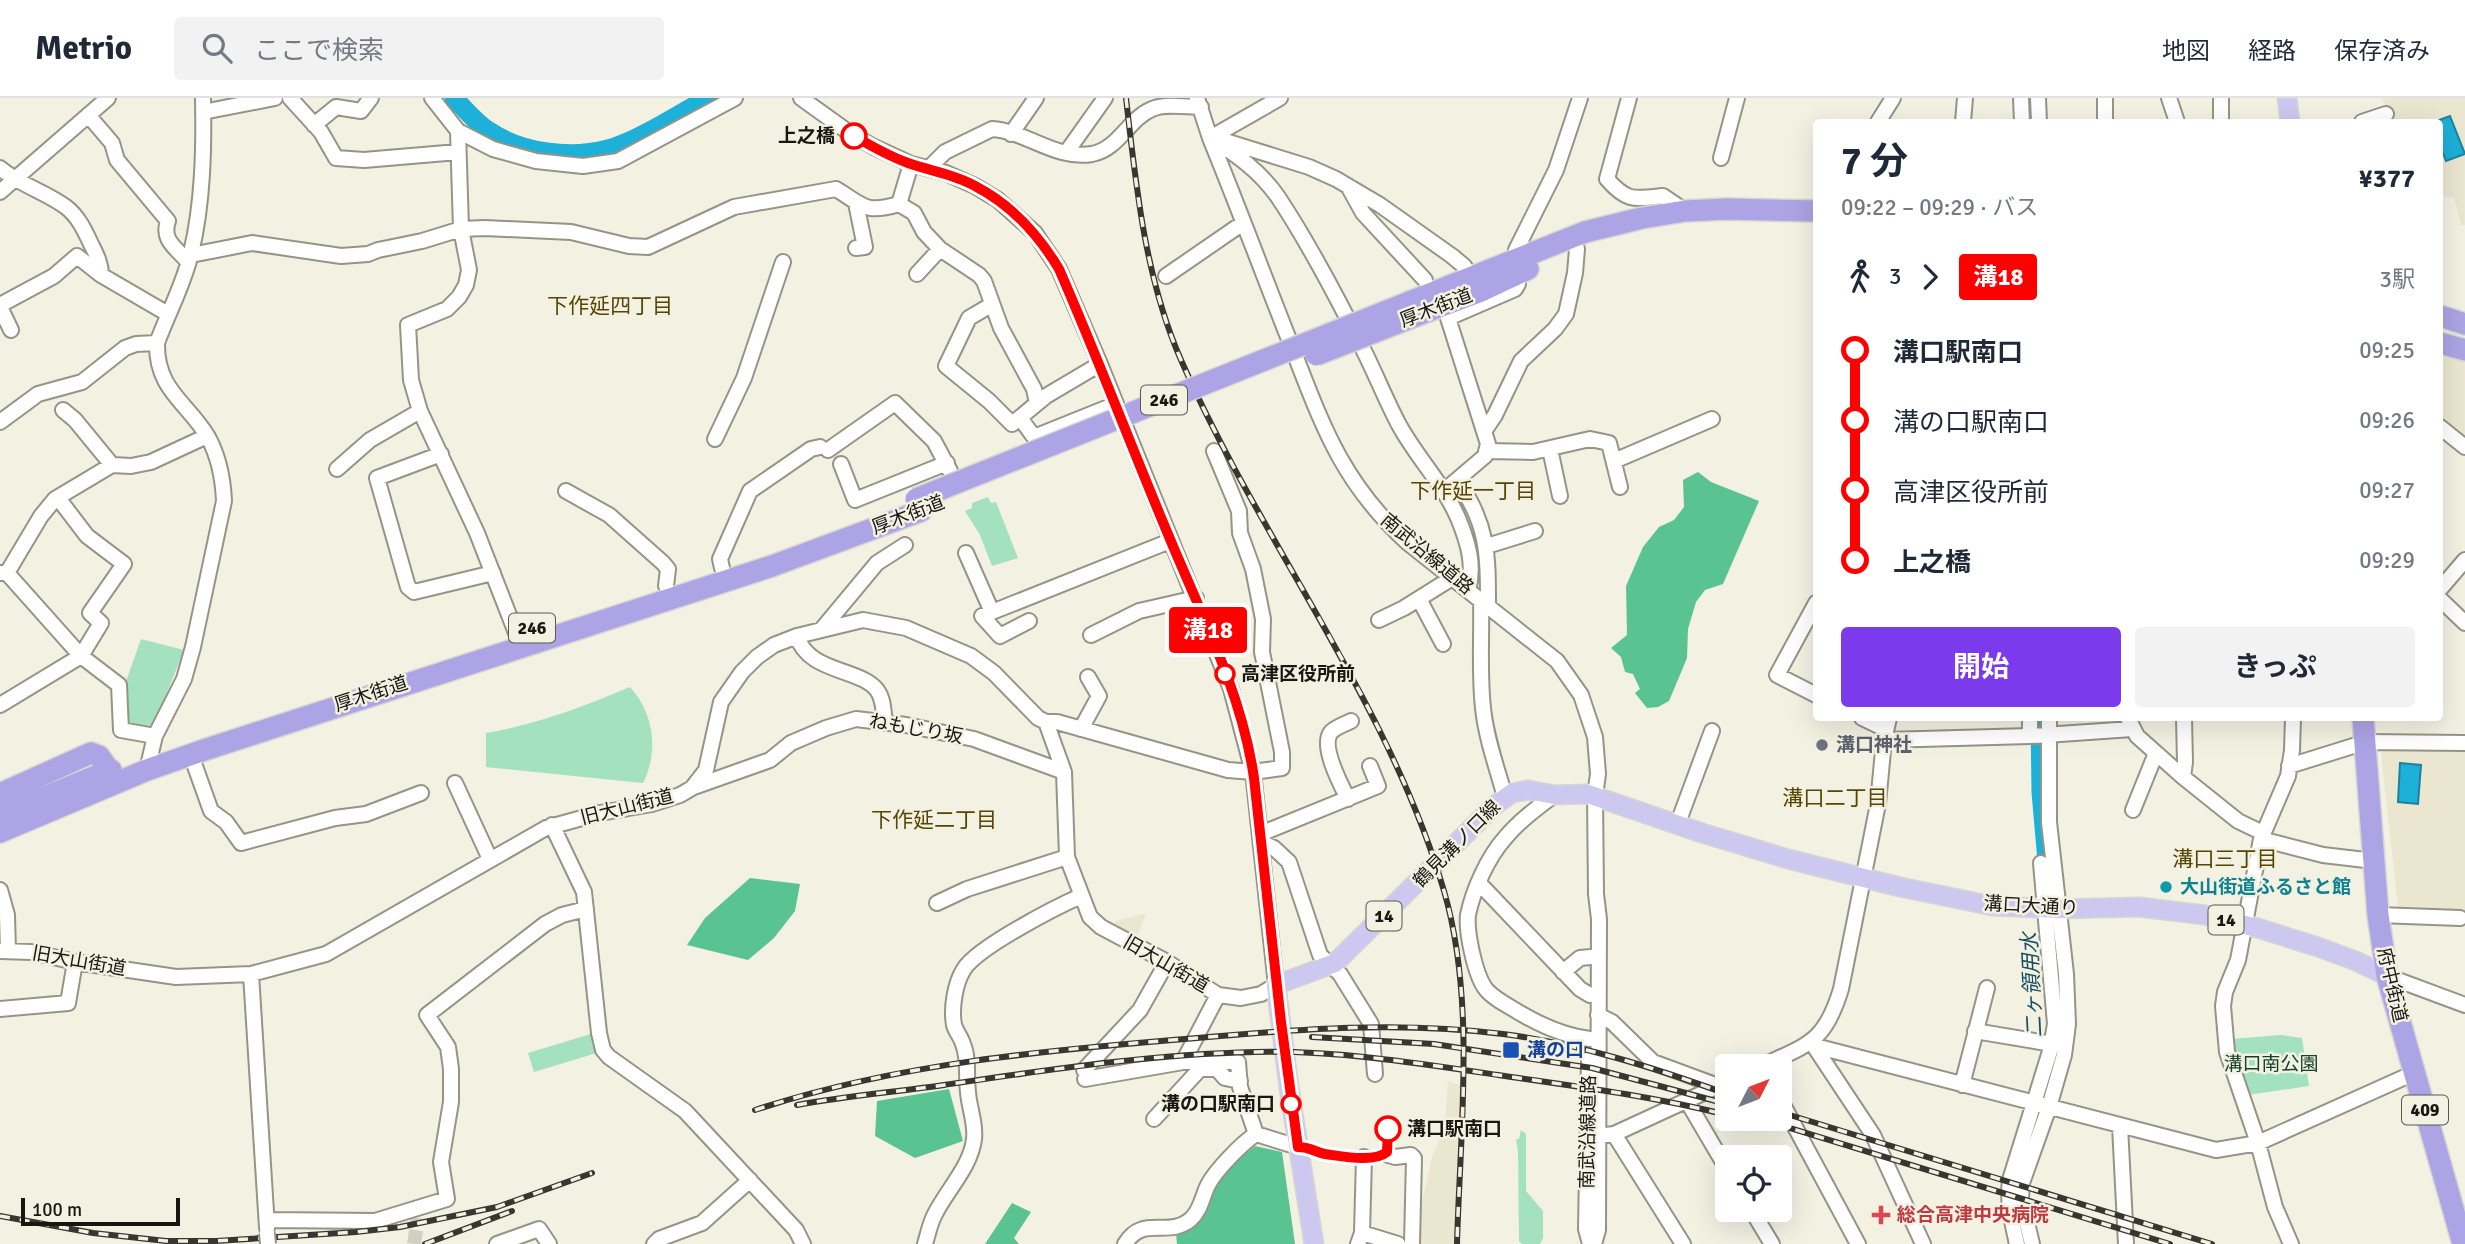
<!DOCTYPE html>
<html lang="ja">
<head>
<meta charset="utf-8">
<style>
	:root { --surface:#fff; --page:#f2f2f3; --text:#1f2937; --muted:#747a83; --line:#e0e1e3; --accent:#7c3aed }
	body { margin:0; font-family:Signika,"Noto Sans JP",sans-serif; background:var(--page); color:var(--text); height:100vh; display:flex; flex-direction:column; font-size:26px; white-space:nowrap }
	* { box-sizing:border-box; margin:0 }
	p { font-size:23px; color:var(--muted) }
	.icon { flex:none; width:38px; height:38px; fill:none; stroke:currentColor; stroke-width:2; stroke-linecap:round; stroke-linejoin:round }
	.map { position:relative; flex:1; overflow:hidden }
	.side { position:absolute; left:1813px; top:21px; width:630px; height:602px; display:flex; flex-direction:column; background:var(--surface); border-radius:7px; box-shadow:0 7px 28px #0002 }
	.side>* { flex:none }
	.badge { padding:0 14px; border-radius:5px; font-size:24px; line-height:46px }
	.needle { width:46px; rotate:48deg }
	.tools { position:absolute; left:1715px; top:956px; display:grid; gap:14px }
	.tools a { display:grid; place-items:center; width:77px; height:77px; border-radius:7px; background:var(--surface); box-shadow:0 7px 28px #0002; font-size:35px }
	.scale { position:absolute; left:21px; bottom:18px; width:159px; box-sizing:border-box; padding-left:7px; border:4px solid #181712; border-top:0; font-size:19px; line-height:24px; white-space:nowrap; color:#181712; -webkit-text-stroke:5px #f3f1e2; paint-order:stroke }
	.map>.badge { position:absolute; translate:-50% -50%; box-shadow:0 0 0 4px #fff }
	.legs { display:flex; align-items:center; gap:10px; height:77px; padding:0 28px; font-size:23px }
	.legs p { margin-inline-start:auto }
	.head { display:flex; align-items:center; justify-content:space-between; height:119px; padding:0 28px }
	h1 { font-size:38px; font-weight:700; line-height:52px }
	.cta { display:flex; gap:14px; margin-top:auto; padding:14px 28px }
	.cta a { flex:1; height:80px; border-radius:7px; background:var(--accent); color:#fff; font-size:28px; font-weight:700; line-height:80px; text-align:center }
	.cta a+a { background:var(--page); color:var(--text) }
	ul { padding:0 28px; list-style:none }
	li { display:flex; align-items:center; gap:24px; height:70px; font-size:26px }
	li i { display:grid; place-items:center; width:10px; height:100%; margin:0 9px; background:currentColor }
	li i::after { content:''; width:18px; height:18px; margin:-9px; border:5px solid; border-radius:50%; background:var(--surface) }
	li p { margin-inline-start:auto }
	li:first-child i { background:linear-gradient(#0000 50%,currentColor 0) }
	li:last-child i { background:linear-gradient(currentColor 50%,#0000 0) }
	header { display:flex; align-items:center; gap:42px; box-sizing:border-box; height:98px; padding:0 35px; background:var(--surface); border-bottom:2px solid var(--line) }
	header strong { font-size:33px }
	nav { display:flex; gap:38px; margin-inline-start:auto; font-size:24px }
	.search { width:490px; height:63px; background:var(--page); display:flex; align-items:center; gap:18px; box-sizing:border-box; padding:0 24px; border-radius:7px; color:var(--muted); font-size:26px }
	.map>svg:first-child { display:block }
	.built { fill:#eae6cf }
	.green { fill:#a4e1bf }
	.forest { fill:#59c491 }
	.water { fill:#1db0d8; stroke:#1c829d; stroke-width:2 }
	.lines { fill:none; stroke-linecap:round; stroke-linejoin:round }
	.river { stroke:#1db0d8; stroke-width:19 }
	.minor-tunnel { stroke:#d2d0c3; stroke-width:14; stroke-dasharray:14 7; stroke-linecap:butt }
	.minor-casing { stroke:#969486; stroke-width:18 }
	.major-casing { stroke:#d5d5d4; stroke-width:21 }
	.highway-casing { stroke:#d5d5d4; stroke-width:24 }
	.minor { stroke:#fff; stroke-width:14 }
	.major { stroke:#cdc8ef; stroke-width:18 }
	.highway { stroke:#aca4e4; stroke-width:21 }
	.rail-casing { stroke:#373630; stroke-width:6 }
	.rail { stroke:#f3f1e2; stroke-width:3.5; stroke-dasharray:10; stroke-linecap:butt }
	.minor-bridge-casing { stroke:#969486; stroke-width:18; stroke-linecap:butt }
	.highway-bridge-casing { stroke:#d5d5d4; stroke-width:24; stroke-linecap:butt }
	.minor-bridge { stroke:#fff; stroke-width:14 }
	.highway-bridge { stroke:#aca4e4; stroke-width:21 }
	.line-1-casing { stroke:#fff; stroke-width:16 }
	.line-1 { stroke:#f00; stroke-width:10 }
	.stop-1-dot { fill:#fff; stroke:#f00; stroke-width:3.5 }
	.worship-dot { fill:#6b7280; stroke:#f3f1e2; stroke-width:2.5 }
	.culture-dot { fill:#0f9aa8; stroke:#f3f1e2; stroke-width:2.5 }
	.transit-dot { fill:#1a4fb4; stroke:#f3f1e2; stroke-width:2.5 }
	.health-dot { fill:#e0444e; stroke:#f3f1e2; stroke-width:2.5 }
	.labels { text-anchor:middle; dominant-baseline:central; stroke-width:5; stroke-linejoin:round; paint-order:stroke }
	.shield { fill:#f3f1e2; stroke:#5a5850; stroke-width:2 }
	.shield-label { font-size:18px; font-weight:bold; fill:#181712 }
	.stop-label { font-size:19px; font-weight:bold; fill:#181712; stroke:#f3f1e2; text-anchor:end }
	.street-label { font-size:19px; fill:#181712; stroke:#f3f1e2 }
	.worship-label { font-size:19px; font-weight:bold; fill:#5b616d; stroke:#f3f1e2; text-anchor:start }
	.culture-label { font-size:19px; font-weight:bold; fill:#0d838f; stroke:#f3f1e2; text-anchor:start }
	.transit-label { font-size:19px; font-weight:bold; fill:#164399; stroke:#f3f1e2; text-anchor:start }
	.park-label { font-size:19px; fill:#14412c; stroke:#f3f1e2 }
	.health-label { font-size:19px; font-weight:bold; fill:#be3a42; stroke:#f3f1e2; text-anchor:start }
	.neighbourhood-label { font-size:21px; fill:#574502; stroke:#f3f1e2 }
	.water-label { font-size:21px; font-style:italic; fill:#174e5f; stroke:#f3f1e2 }
</style>
</head>
<body>
<header>
<strong>Metrio</strong>
<div class="search"><svg class="icon" aria-label="search" viewBox="0 0 24 24"><circle cx="10" cy="10" r="6"/><path d="M15 15l6 6"/></svg>ここで検索</div>
<nav><a>地図</a><a>経路</a><a>保存済み</a></nav>
</header>
<div class="map">
<svg width="2465" height="1146" viewBox="0 0 2465 1146">
	<rect width="100%" height="100%" fill="#f3f1e2"/>
	<path class="built" d="M2382 0H2465V127H2461L2454 100 2440 98V24H2392Z
		M2440 256 2465 264V344L2440 326Z
		M2386 650 2465 653V816L2398 811 2381 655Z
		M1146 815 1136 841 1110 827 1119 822Z
		M1448 983 1466 989 1456 1146H1418L1419 1118 1432 1060 1445 1028Z"/>
	<path class="green" d="M988 399 991 405 996 404 1018 460 992 468 980 437 965 413 972 410V405Z
		M141 541 184 552 152 632 128 628 124 589Z
		M630 589C654 615 659 653 643 685L486 669V635C538 626 582 609 630 589Z
		M594 935 600 954 534 974 528 955Z
		M2281 937 2302 940 2309 988 2248 997 2231 941Z
		M1521 1032 1526 1036V1093L1543 1113V1140L1540 1146H1522L1519 1143 1518 1054 1516 1041H1519Z"/>
	<path class="forest" d="M1698 374 1711 384 1759 403 1723 486 1705 492 1696 504 1688 531 1687 560 1669 603 1658 609 1647 610 1635 595 1640 591 1633 576 1625 574 1621 559 1611 550 1627 537 1626 488 1643 449 1659 429 1674 422 1684 409 1683 382Z
		M750 780 800 786 795 813 774 840 748 862 687 847 705 820Z
		M949 991 963 1043 915 1060 875 1038 877 1003Z
		M1255 1048 1282 1054 1295 1146H1177L1176 1135C1214 1120 1204 1099 1226 1073 1233 1064 1245 1056 1255 1048Z
		M1012 1105 1031 1114 1014 1140 1019 1146H985Z"/>
	<path class="water" d="M2450 18 2465 56 2446 63 2440 47V24H2434Z
		M2400 665 2421 667 2418 706 2398 704Z"/>
	<g class="lines">
		<path class="river" d="M454 0C465 11 476 25 489 33 522 55 570 61 608 51 636 44 681 15 708 0
			M2028 0 2029 24
			M2040 620 2041 694 2049 786
			M2024 1060 2058 954 2059 941"/>
		<path class="minor-tunnel" d="M414 1146 418 1120"/>
		<defs>
			<path id="minor" d="M290 0 321 34 336 60 364 62 458 54
				M432 0 458 33 493 51 536 63 583 68 618 63 735 0
				M1197 0 1210 40C1237 106 1262 173 1288 239 1321 323 1339 382 1408 445L1557 563 1581 597 1595 639 1598 676 1595 698 1596 796 1599 821 1598 1132 1594 1146
				M1629 0 1607 81C1627 104 1634 101 1663 98L1685 113
				M2021 0 2022 24
				M2038 0 2039 24
				M2105 0V24
				M2169 0 2177 24
				M203 14 275 0
				M88 17 112 45 117 62 168 123C161 143 177 150 188 164
				M1878 24 1893 0
				M1963 24 1965 0
				M2221 24V0
				M2362 24 2386 16
				M314 27 336 9 361 13 371 0
				M458 33 461 131 469 172 466 187 459 199 447 211 408 227 411 282 420 313 477 435 516 535
				M1011 36 1036 0
				M1210 40C1236 56 1260 73 1278 99 1310 147 1338 201 1364 253 1376 277 1386 302 1398 325 1416 359 1443 385 1458 420 1468 444 1475 467 1468 492
				M1210 40 1280 0
				M1222 42 1309 69 1336 81 1380 107 1452 158 1464 168 1476 186
				M1066 55 1105 0
				M1721 60 1737 0
				M0 70C20 87 46 94 66 109 78 118 85 133 91 146 96 156 101 165 101 177L168 216
				M929 70 945 54 992 31C1026 33 1055 62 1092 56 1119 51 1128 21 1152 11 1166 5 1186 9 1201 9
				M1348 88 1363 115 1425 182
				M0 94 108 0
				M856 105 865 149 856 150
				M899 106 911 66
				M191 157 252 145 341 158 368 156 378 152 422 143 461 131 485 130 571 134 629 148 648 149 734 109 836 91C864 108 865 116 899 106L914 115 924 134 940 151 979 177 984 183 1001 230 1034 291 1037 305
				M1516 161V152L1556 72 1580 0
				M917 176 940 151
				M1166 178 1243 125
				M0 207 54 178 77 158 101 177
				M991 207 969 220 946 268 989 303 1012 326 1046 298 1100 266
				M0 209 11 232
				M63 312 75 322 112 367
				M1020 320 1034 339 1116 306
				M0 324 38 296 82 284 125 250 136 246 157 245
				M2440 329 2465 349
				M1485 332 1495 317 1521 263 1555 231 1566 216 1575 175 1577 151
				M715 341 744 280 783 164
				M1550 351 1560 398
				M828 352 895 305 934 343 950 373
				M1486 353 1533 354 1590 341 1609 345 1620 389
				M441 356 377 380 408 489 414 494 493 475
				M1614 363 1712 321
				M841 366 855 402 947 365
				M337 371 370 342 420 313
				M1457 382C1488 426 1488 456 1488 507
				M1445 392 1485 358 1488 346 1448 220 1515 191 1518 186 1516 177
				M566 393 609 417 663 465 668 471 666 488
				M1487 448 1535 433
				M966 455 992 514
				M722 470 720 461 750 393 811 351 820 349
				M0 475H7L81 558 119 587 121 632 155 638
				M7 475 41 418 55 401 112 367 131 368 151 364 207 338
				M2440 491 2465 462
				M1419 501 1443 546
				M2440 501 2465 525
				M1481 502C1482 538 1479 574 1483 610 1486 640 1497 670 1505 699
				M1816 505 1777 577 1816 597
				M1379 522 1404 510 1452 480
				M1029 523 1000 538 982 518 1170 443
				M822 531 877 465 905 447
				M1091 537 1139 513 1196 500
				M797 538C808 575 860 570 877 592 884 601 883 613 885 624
				M0 607 81 558 101 525 90 515 124 466 87 438 58 400
				M1862 620 1885 631
				M2030 620V638
				M2128 620 2137 638 2183 679 2238 723 2263 735
				M1046 624H1057L1228 672 1253 674 1282 670V654L1262 554 1263 521 1253 471 1240 435 1239 413 1214 353
				M1081 631 1099 598 1088 579
				M1884 642 2030 638 2132 631
				M191 657 211 713 226 724 241 745 335 720 366 716 421 695
				M2289 668 2366 644 2465 645
				M147 672 155 638 184 581 193 549 224 403C223 380 219 359 208 339 187 304 156 292 157 245 168 215 184 186 191 155 203 105 204 51 203 0
				M2183 679 2185 664 2184 620
				M455 685 490 761
				M694 689 770 662 791 645 826 630 856 621 906 627 974 641 1064 674
				M1554 697C1537 710 1519 723 1505 740 1488 759 1473 792 1468 817 1466 834 1475 876 1485 890 1492 900 1509 908 1520 915 1542 928 1564 938 1590 941
				M1348 701C1341 687 1320 648 1331 634 1336 629 1345 626 1351 623
				M2133 712 2156 655
				M1678 725 1712 633
				M552 727 584 794 599 935 603 952 609 959 685 1013 796 1132 803 1146
				M1260 736 1378 688 1370 668
				M2261 741 2323 757 2374 763
				M1261 744 1274 750 1289 764 1320 857 1340 876 1371 926 1375 976
				M1479 785 1580 891 1590 897
				M0 792 7 817 8 853
				M937 805 967 791 1067 759
				M2378 817 2460 820
				M0 853 31 854 75 864 176 879 251 876 326 856 546 730 600 715 652 706 680 697 692 690 706 672 721 604 742 574 757 559 774 547 797 538 863 522 906 530 971 558 994 575 1038 620 1046 624 1064 674 1067 759 1090 819 1101 829 1167 864 1218 897 1241 900 1261 896 1276 887 1253 674 1231 591 1100 266 1059 171 1035 135 998 102 975 88 946 75 911 66 874 49 851 36 801 0
				M1563 874 1580 860 1591 859
				M251 876 267 1130
				M2387 878 2465 907
				M0 911 68 905 75 864
				M1598 917 1612 924 1653 964 1718 988
				M1975 933 2052 946
				M1811 944 1819 949 2216 1052 2258 1045 2414 975
				M1812 945 1873 1037 1923 1146
				M1589 961 1586 1131 1590 1146
				M1183 964 1218 897
				M1762 968C1809 946 1825 944 1841 891L1878 706 1884 642 1889 620
				M1084 972 1140 912 1167 864
				M1085 981 1183 964H1238L1240 989 1256 1036
				M1962 987 1987 890
				M1780 1001 1858 1146
				M1687 1003 1727 1071
				M1154 1021 1200 971H1217L1225 980 1240 983
				M2120 1028 2126 1146
				M1614 1036 1683 1146
				M1589 1039 1614 1036 1727 984
				M1385 1056 1395 1059 1411 1057 1414 1060 1412 1146
				M1751 1111 1772 1146
				M267 1122 375 1123 447 1101 441 1064 451 1004V971L448 949 427 917 545 826 562 817 586 811
				M1362 1135 1398 1146
				M497 1146 539 1131 549 1146
				M654 1146 659 1141 702 1125 750 1082
				M925 1146C928 1136 930 1125 935 1116 947 1092 971 1068 974 1041 976 1025 969 1010 968 994 966 979 969 960 963 946 961 939 956 934 954 927 951 910 955 885 964 871 978 849 1056 809 1081 798
				M1125 1146C1143 1116 1168 1141 1191 1121 1201 1112 1202 1099 1208 1087 1215 1073 1242 1045 1256 1036L1298 1049
				M1358 1146 1362 1135 1364 1059
				M2017 1146C2012 1124 2007 1104 2010 1082L2051 950 2055 926 2041 765
				M2032 1146 2021 1100 2022 1085 2049 1009 2064 957 2068 926 2066 876 2049 724V620
				M2291 1146 2275 1109 2258 1045 2227 954 2223 908 2225 894 2238 862 2261 741 2288 678 2292 652 2293 620"/>
			<path id="major" d="M2287 0 2290 24
				M1314 1146 1289 990 1276 887 1335 865 1494 708 1512 695 1528 692 1554 697 1588 696 1702 735 1788 761 1900 789 1993 808 2060 811 2139 809 2205 817 2261 831 2318 849 2356 863 2387 878"/>
			<path id="highway" d="M1412 203 1585 134 1642 120 1685 113 1727 111 1816 113
				M1418 217 1479 194 1528 171
				M2440 218 2465 226
				M2440 245 2465 252
				M2363 620 2378 817 2387 878 2463 1146
				M0 696 91 655 99 658 109 672
				M0 717 111 672
				M0 734 147 672 204 652 772 468 921 413"/>
		</defs>
		<use href="#minor" class="minor-casing"/>
		<use href="#major" class="major-casing"/>
		<use href="#highway" class="highway-casing"/>
		<use href="#minor" class="minor"/>
		<use href="#major" class="major"/>
		<use href="#highway" class="highway"/>
		<defs>
			<path id="rail" d="M1126 0C1136 88 1145 180 1181 262 1260 443 1388 602 1444 793 1476 902 1460 1033 1457 1146
				M1312 939 1434 946 1592 970 1727 1006
				M797 1007C846 998 895 994 944 987 1047 972 1151 956 1255 954 1336 952 1418 965 1498 977 1574 988 1652 998 1727 1017
				M755 1012C898 965 1048 952 1197 940 1301 931 1399 923 1503 936 1580 946 1655 970 1727 996
				M1780 1014 2212 1146
				M1738 1020 1767 1029
				M1757 1020 2170 1146
				M0 1118 93 1135 166 1143H216L356 1134 400 1129 497 1109 592 1075
				M425 1146 512 1113"/>
		</defs>
		<use href="#rail" class="rail-casing"/>
		<use href="#rail" class="rail"/>
		<defs>
			<path id="minor-bridge" d="M267 1135 268 1146"/>
			<path id="highway-bridge" d="M1316 257 1418 217
				M916 401 1412 203"/>
		</defs>
		<use href="#minor-bridge" class="minor-bridge-casing"/>
		<use href="#highway-bridge" class="highway-bridge-casing"/>
		<use href="#minor-bridge" class="minor-bridge"/>
		<use href="#highway-bridge" class="highway-bridge"/>
	</g>
	<g class="lines">
		<defs>
			<path id="line-1" d="M854 38C871 48 889 58 908 65 930 73 954 76 975 88 1012 107 1038 136 1059 171 1098 260 1132 351 1170 441 1202 518 1242 596 1254 680L1281 924 1298 1049C1310 1049 1315 1054 1325 1056 1341 1058 1374 1065 1387 1054L1388 1031"/>
		</defs>
		<use href="#line-1" class="line-1-casing"/>
		<use href="#line-1" class="line-1"/>
	</g>
	<g class="stop-1-dot">
		<circle cx="854" cy="38" r="12"/>
		<circle cx="1225" cy="576" r="9"/>
		<circle cx="1291" cy="1006" r="9"/>
		<circle cx="1388" cy="1031" r="12"/>
	</g>
	<circle class="worship-dot" cx="1822" cy="647" r="7"/>
	<circle class="culture-dot" cx="2166" cy="789" r="7"/>
	<rect class="transit-dot" x="1502" y="943" width="18" height="18" rx="3.5"/>
	<path class="health-dot" d="M1877.5 1106.5h7v7h7v7h-7v7h-7v-7h-7v-7h7z"/>
	<g class="labels">
		<g class="shield">
			<rect x="1141" y="287.5" width="46" height="29" rx="5"/>
			<rect x="509" y="515.5" width="46" height="29" rx="5"/>
			<rect x="1366.5" y="803.5" width="35" height="29" rx="5"/>
			<rect x="2208.5" y="807.5" width="35" height="29" rx="5"/>
			<rect x="2402" y="997.5" width="46" height="29" rx="5"/>
		</g>
		<g class="shield-label">
			<text x="1164" y="302">246</text>
			<text x="532" y="530">246</text>
			<text x="1384" y="818">14</text>
			<text x="2226" y="822">14</text>
			<text x="2425" y="1012">409</text>
		</g>
		<g class="stop-label">
			<text x="835" y="38">上之橋</text>
			<text x="1241" y="576" text-anchor="start">高津区役所前</text>
			<text x="1275" y="1006">溝の口駅南口</text>
			<text x="1407" y="1031" text-anchor="start">溝口駅南口</text>
		</g>
		<g class="street-label">
			<text transform="translate(1436 210) rotate(-21)">厚木街道</text>
			<text transform="translate(908 417) rotate(-21)">厚木街道</text>
			<text transform="translate(1427 456) rotate(40)">南武沿線道路</text>
			<text transform="translate(371 596) rotate(-18)">厚木街道</text>
			<text transform="translate(916 631) rotate(10)">ねもじり坂</text>
			<text transform="translate(627 709) rotate(-14)">旧大山街道</text>
			<text transform="translate(1457 746) rotate(-45)">鶴見溝ノ口線</text>
			<text transform="translate(2031 808) rotate(3)">溝口大通り</text>
			<text transform="translate(79 863) rotate(10)">旧大山街道</text>
			<text transform="translate(1166 866) rotate(30)">旧大山街道</text>
			<text transform="translate(2392 887) rotate(77)">府中街道</text>
			<text transform="translate(1588 1034) rotate(-89)">南武沿線道路</text>
		</g>
		<g class="worship-label">
			<text x="1836" y="647">溝口神社</text>
		</g>
		<g class="culture-label">
			<text x="2180" y="789">大山街道ふるさと館</text>
		</g>
		<g class="transit-label">
			<text x="1527" y="952">溝の口</text>
		</g>
		<g class="park-label">
			<text x="2271" y="966">溝口南公園</text>
		</g>
		<g class="health-label">
			<text x="1897" y="1117">総合高津中央病院</text>
		</g>
		<g class="neighbourhood-label">
			<text x="610" y="208">下作延四丁目</text>
			<text x="1473" y="393">下作延一丁目</text>
			<text x="1835" y="700">溝口二丁目</text>
			<text x="934" y="722">下作延二丁目</text>
			<text x="2225" y="761">溝口三丁目</text>
		</g>
		<g class="water-label">
			<text transform="translate(2032 887) rotate(-93)">二ヶ領用水</text>
		</g>
	</g>
</svg>
<div class="tools">
<a><svg class="needle" viewBox="-14 -14 28 28"><path d="M0-13l5 13h-10z" fill="#e53935"/><path d="M0 13l5-13h-10z" fill="#747a83"/></svg></a>
<a><svg class="icon" aria-label="locate" viewBox="0 0 24 24"><circle cx="12" cy="12" r="6"/><path d="M12 2v4M12 18v4M2 12h4M18 12h4"/></svg></a>
</div>
<div class="scale">100 m</div>
<b class="badge" style="left:1208px;top:532px;background:#f00;color:#fff">溝18</b>
<section class="side">
<div class="head"><div><h1>7 分</h1><p>09:22 – 09:29 · バス</p></div><b>¥377</b></div>
<div class="legs"><svg class="icon" aria-label="walk" viewBox="0 0 24 24"><circle cx="13" cy="4" r="2"/><path d="M13 8l-2 6 4 7M11 14l-3 7M7 12l3-4h3l4 4"/></svg>3<svg class="icon" aria-label="forward" viewBox="0 0 24 24"><path d="M9 5l7 7-7 7"/></svg><b class="badge" style="background:#f00;color:#fff">溝18</b><p>3駅</p></div>
<ul>
<li><i style="color:#f00"></i><b>溝口駅南口</b><p>09:25</p></li>
<li><i style="color:#f00"></i><span>溝の口駅南口</span><p>09:26</p></li>
<li><i style="color:#f00"></i><span>高津区役所前</span><p>09:27</p></li>
<li><i style="color:#f00"></i><b>上之橋</b><p>09:29</p></li>
</ul>
<div class="cta"><a>開始</a><a>きっぷ</a></div>
</section>
</div>
</body>
</html>
